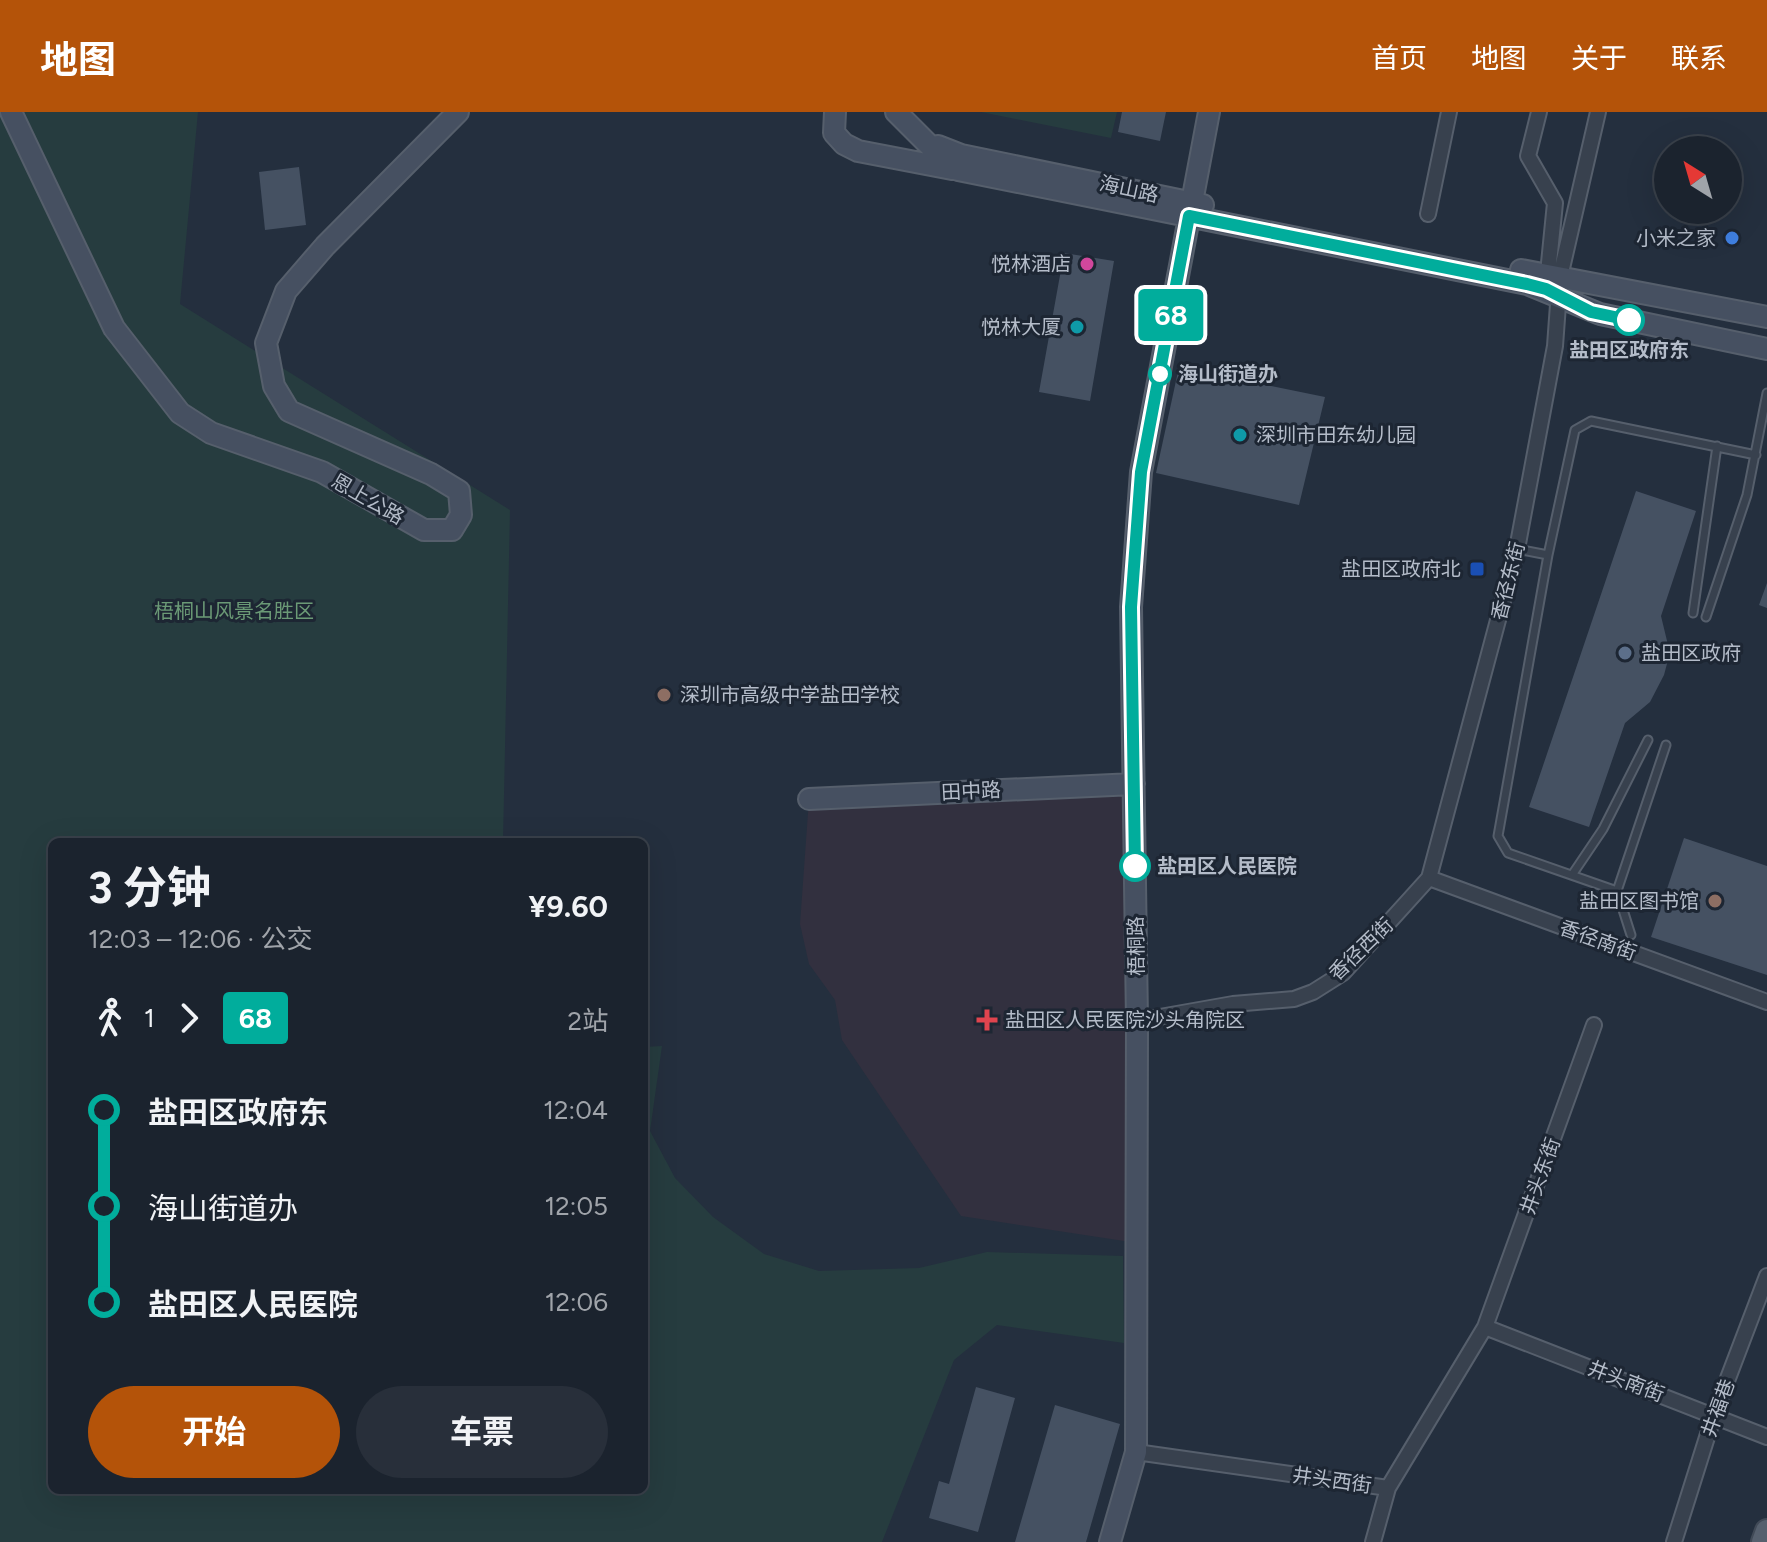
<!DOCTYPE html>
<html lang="zh">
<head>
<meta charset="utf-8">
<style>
	:root { --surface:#1b232e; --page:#282f3a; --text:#f1f3f6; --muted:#a0a4aa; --line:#39404a; --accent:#b45309 }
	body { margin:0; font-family:Figtree,"Noto Sans SC",sans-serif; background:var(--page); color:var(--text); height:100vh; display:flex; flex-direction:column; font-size:30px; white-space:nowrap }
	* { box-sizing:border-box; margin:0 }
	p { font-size:26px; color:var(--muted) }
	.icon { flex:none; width:44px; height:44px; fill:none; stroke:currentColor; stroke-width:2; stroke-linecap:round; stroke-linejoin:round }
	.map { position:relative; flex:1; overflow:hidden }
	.side { position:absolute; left:48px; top:726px; width:600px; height:656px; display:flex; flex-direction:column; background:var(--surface); border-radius:12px; box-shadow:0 8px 32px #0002,0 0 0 2px var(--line) }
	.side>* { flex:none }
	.badge { padding:0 16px; border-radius:6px; font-size:28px; line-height:52px }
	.needle { width:52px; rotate:323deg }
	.buttons { position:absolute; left:1654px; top:24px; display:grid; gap:16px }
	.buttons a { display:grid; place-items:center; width:88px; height:88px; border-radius:50%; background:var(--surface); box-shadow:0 8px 32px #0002,0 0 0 2px var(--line); font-size:40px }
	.map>.badge { position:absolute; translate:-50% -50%; box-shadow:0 0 0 4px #fff }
	.legs { display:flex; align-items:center; gap:12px; height:88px; padding:0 40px; font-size:26px }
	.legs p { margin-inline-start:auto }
	.summary { display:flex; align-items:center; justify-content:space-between; height:136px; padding:0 40px }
	h1 { font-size:44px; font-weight:700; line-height:60px }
	.action { display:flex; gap:16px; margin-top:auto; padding:16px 40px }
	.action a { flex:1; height:92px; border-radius:48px; background:var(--accent); color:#fff; font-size:32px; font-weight:700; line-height:92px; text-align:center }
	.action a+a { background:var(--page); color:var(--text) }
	ul { padding:0 40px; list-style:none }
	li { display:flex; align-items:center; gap:28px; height:96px; font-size:30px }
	li i { display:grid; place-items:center; width:12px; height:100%; margin:0 10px; background:currentColor }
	li i::after { content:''; width:20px; height:20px; margin:-10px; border:6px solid; border-radius:50%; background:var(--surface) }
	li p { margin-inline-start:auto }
	li:first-child i { background:linear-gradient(#0000 50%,currentColor 0) }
	li:last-child i { background:linear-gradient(currentColor 50%,#0000 0) }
	header { display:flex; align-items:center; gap:48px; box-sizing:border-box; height:112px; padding:0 40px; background:var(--accent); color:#fff }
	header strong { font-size:38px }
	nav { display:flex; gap:44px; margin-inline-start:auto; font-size:28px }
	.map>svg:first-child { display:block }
	.medical { fill:#32303f }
	.green { fill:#263c3f }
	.building { fill:#455162 }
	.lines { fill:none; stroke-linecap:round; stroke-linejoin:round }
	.lane-casing { stroke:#565f6c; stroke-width:11 }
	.street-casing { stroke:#565f6c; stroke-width:18 }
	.secondary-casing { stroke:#565f6c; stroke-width:24 }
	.primary-casing { stroke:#414a57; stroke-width:26 }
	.lane { stroke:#38414e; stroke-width:7 }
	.street { stroke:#38414e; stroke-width:14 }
	.secondary { stroke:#465061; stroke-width:20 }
	.primary { stroke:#56606e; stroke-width:22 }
	.line-1-casing { stroke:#fff; stroke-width:18 }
	.line-1 { stroke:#01ad9c; stroke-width:12 }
	.shop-dot { fill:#3f7fe0; stroke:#1d2633; stroke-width:3 }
	.hotel-dot { fill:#d1479c; stroke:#1d2633; stroke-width:3 }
	.stop-1-dot { fill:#fff; stroke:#01ad9c; stroke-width:4 }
	.culture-dot { fill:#0f9aa8; stroke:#1d2633; stroke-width:3 }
	.transit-dot { fill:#1a4fb4; stroke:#1d2633; stroke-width:3 }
	.service-dot { fill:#5c6f8a; stroke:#1d2633; stroke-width:3 }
	.education-dot { fill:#8d6e63; stroke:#1d2633; stroke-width:3 }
	.health-dot { fill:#e0444e; stroke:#1d2633; stroke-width:3 }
	.labels { text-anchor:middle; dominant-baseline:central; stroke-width:6; stroke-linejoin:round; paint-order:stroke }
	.street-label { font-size:20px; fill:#b4bcc9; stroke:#1d2633 }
	.poi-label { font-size:20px; fill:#b4bcc9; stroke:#1d2633; text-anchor:end }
	.stop-label { font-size:20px; font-weight:bold; fill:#b4bcc9; stroke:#1d2633; text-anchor:start }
	.park-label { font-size:20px; fill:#6b9a76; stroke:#1d2633 }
</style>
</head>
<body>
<header>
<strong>地图</strong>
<nav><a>首页</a><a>地图</a><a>关于</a><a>联系</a></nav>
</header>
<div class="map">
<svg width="1767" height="1430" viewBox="0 0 1767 1430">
	<rect width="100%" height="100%" fill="#242f3e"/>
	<path class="medical" d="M1134 672 1137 1131 961 1104 842 928 835 888 809 852 800 812 809 687Z"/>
	<path class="green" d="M0 0H198L180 192 510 398 503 730H52V1378H644V935L662 934 650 1019 675 1066 713 1105 764 1142 819 1159 919 1156 987 1140 1123 1144 1124 1231 997 1213 954 1248 882 1430H0Z
		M981 0H1117L1111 26Z"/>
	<path class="building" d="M1122 0H1166L1160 29 1118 20Z
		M299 55 306 113 265 118 259 60Z
		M1064 141 1114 149 1090 289 1039 280Z
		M1179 255 1325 285 1299 393 1156 361Z
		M1636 379 1696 399 1661 504 1668 533V548L1664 563 1650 590 1625 611 1589 715 1529 695Z
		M1767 471V496L1759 493Z
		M1684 726 1767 754V863L1651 825Z
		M976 1275 1015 1286 978 1420 929 1406 939 1369 949 1372Z
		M1055 1293 1120 1312 1086 1430H1015Z"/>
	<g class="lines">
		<defs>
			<path id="lane" d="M1517 437 1548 443
				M1693 501 1717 334
				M1706 505 1747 383 1767 281
				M1572 763 1603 717 1648 628
				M1617 779 1508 741 1498 724 1548 443 1575 318 1591 309 1756 343
				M1631 823 1617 779 1666 633"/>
			<path id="street" d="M1539 0 1528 44 1555 91 1547 171
				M1428 102 1449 0
				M1429 766 1767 890
				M1137 909 1233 892 1294 887 1313 880 1343 861 1429 766 1517 437 1555 234 1560 165 1598 0
				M1485 1215 1767 1325
				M1136 1340 1388 1376 1485 1215 1594 913
				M1373 1430 1388 1376
				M1674 1430 1714 1303 1767 1164"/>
			<path id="secondary" d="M11 0 114 216 180 301 211 321 322 360 424 418H452L461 403 459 379 431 362 289 299 274 274 266 231 286 179 325 134 458 0
				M835 0 834 21 844 32 858 39 952 57
				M896 0 942 46 958 58 1527 172 1600 202 1767 237
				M938 34 961 43 1203 93
				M1521 158 1767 205
				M809 687 1134 672
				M1110 1430 1136 1340 1137 909 1131 495 1141 360 1209 0"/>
			<path id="primary" d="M1763 1430 1767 1419"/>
		</defs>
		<use href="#lane" class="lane-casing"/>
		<use href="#street" class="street-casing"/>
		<use href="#secondary" class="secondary-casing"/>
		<use href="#primary" class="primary-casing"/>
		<use href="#lane" class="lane"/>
		<use href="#street" class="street"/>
		<use href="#secondary" class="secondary"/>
		<use href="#primary" class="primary"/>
	</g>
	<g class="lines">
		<defs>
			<path id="line-1" d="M1135 754 1131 495 1141 360 1189 104 1527 172 1546 177 1591 200 1629 208"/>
		</defs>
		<use href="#line-1" class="line-1-casing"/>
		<use href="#line-1" class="line-1"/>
	</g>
	<circle class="shop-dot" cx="1732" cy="126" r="8"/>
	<circle class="hotel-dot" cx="1087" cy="152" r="8"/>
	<g class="stop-1-dot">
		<circle cx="1629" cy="208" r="14"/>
		<circle cx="1160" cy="262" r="10"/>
		<circle cx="1135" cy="754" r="14"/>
	</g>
	<g class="culture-dot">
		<circle cx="1077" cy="215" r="8"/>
		<circle cx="1240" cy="323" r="8"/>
	</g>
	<rect class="transit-dot" x="1469" y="449" width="16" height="16" rx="4"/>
	<circle class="service-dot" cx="1625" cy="541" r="8"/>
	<g class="education-dot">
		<circle cx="664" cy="583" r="8"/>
		<circle cx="1715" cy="789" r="8"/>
	</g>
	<path class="health-dot" d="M983 896h8v8h8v8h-8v8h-8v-8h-8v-8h8z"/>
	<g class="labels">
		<g class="street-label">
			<text transform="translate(1129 77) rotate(12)">海山路</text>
			<text transform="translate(368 387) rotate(30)">恩上公路</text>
			<text transform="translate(1508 469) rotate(-76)">香径东街</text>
			<text transform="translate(971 679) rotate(-3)">田中路</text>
			<text transform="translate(1598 828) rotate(20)">香径南街</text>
			<text transform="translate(1136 834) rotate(-91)">梧桐路</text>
			<text transform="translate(1361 837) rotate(-44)">香径西街</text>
			<text transform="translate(1540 1064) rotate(-70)">井头东街</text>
			<text transform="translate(1626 1269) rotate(21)">井头南街</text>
			<text transform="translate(1718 1296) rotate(-70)">井福巷</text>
			<text transform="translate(1332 1368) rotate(8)">井头西街</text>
		</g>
		<g class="poi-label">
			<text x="1716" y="126">小米之家</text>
			<text x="1071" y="152">悦林酒店</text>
			<text x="1061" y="215">悦林大厦</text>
			<text x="1256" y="323" text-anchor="start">深圳市田东幼儿园</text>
			<text x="1461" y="457">盐田区政府北</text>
			<text x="1641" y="541" text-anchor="start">盐田区政府</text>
			<text x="680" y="583" text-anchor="start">深圳市高级中学盐田学校</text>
			<text x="1699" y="789">盐田区图书馆</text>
			<text x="1005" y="908" text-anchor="start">盐田区人民医院沙头角院区</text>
		</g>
		<g class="stop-label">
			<text x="1629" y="238" text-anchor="middle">盐田区政府东</text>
			<text x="1178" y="262">海山街道办</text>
			<text x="1157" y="754">盐田区人民医院</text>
		</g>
		<g class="park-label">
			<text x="234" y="499">梧桐山风景名胜区</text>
		</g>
	</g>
</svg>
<div class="buttons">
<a><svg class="needle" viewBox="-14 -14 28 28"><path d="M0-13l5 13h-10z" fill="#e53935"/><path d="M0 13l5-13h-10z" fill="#a0a4aa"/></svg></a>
</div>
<b class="badge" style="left:1171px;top:203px;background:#01ad9c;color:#fff">68</b>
<section class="side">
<div class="summary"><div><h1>3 分钟</h1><p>12:03 – 12:06 · 公交</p></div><b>¥9.60</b></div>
<div class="legs"><svg class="icon" aria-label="walk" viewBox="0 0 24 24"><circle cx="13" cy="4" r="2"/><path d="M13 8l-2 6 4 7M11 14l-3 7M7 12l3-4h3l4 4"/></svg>1<svg class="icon" aria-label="forward" viewBox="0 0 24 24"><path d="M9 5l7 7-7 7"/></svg><b class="badge" style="background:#01ad9c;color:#fff">68</b><p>2站</p></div>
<ul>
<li><i style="color:#01ad9c"></i><b>盐田区政府东</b><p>12:04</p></li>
<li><i style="color:#01ad9c"></i><span>海山街道办</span><p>12:05</p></li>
<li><i style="color:#01ad9c"></i><b>盐田区人民医院</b><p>12:06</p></li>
</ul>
<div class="action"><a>开始</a><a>车票</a></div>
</section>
</div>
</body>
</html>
